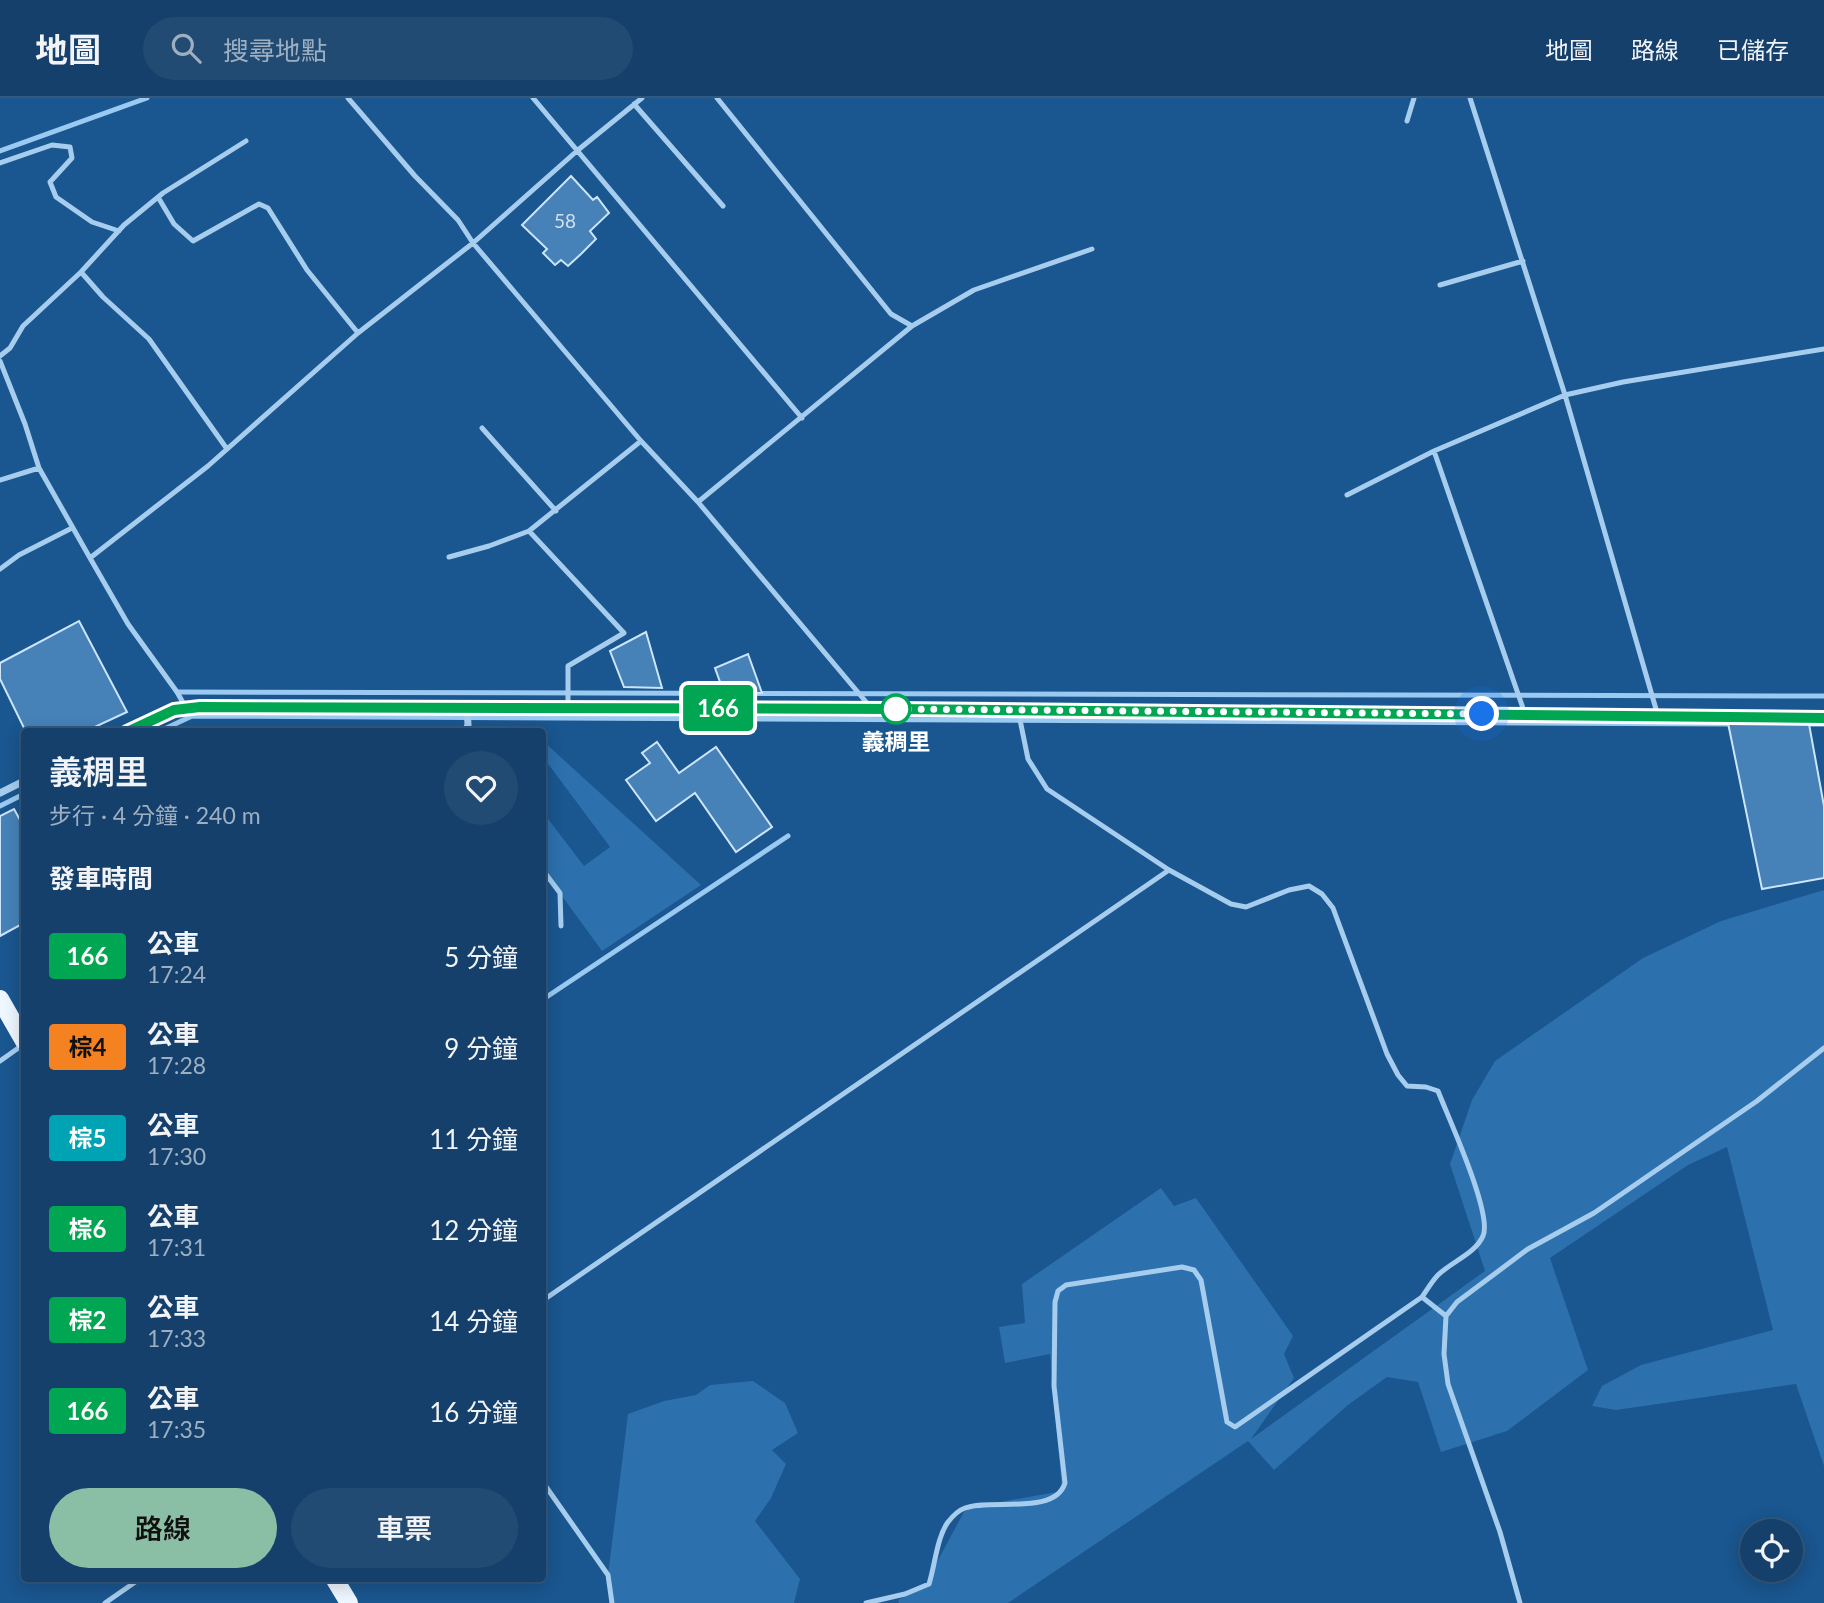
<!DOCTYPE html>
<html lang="zh-TW">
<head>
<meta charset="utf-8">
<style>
	:root { --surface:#14406b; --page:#214b73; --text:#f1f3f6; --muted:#9dafc1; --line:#33597e; --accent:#8abfa5 }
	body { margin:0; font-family:Lato,"Noto Sans TC",sans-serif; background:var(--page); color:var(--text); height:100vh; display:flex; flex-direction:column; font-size:26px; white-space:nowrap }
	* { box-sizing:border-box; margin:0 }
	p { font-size:23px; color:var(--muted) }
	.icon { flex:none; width:38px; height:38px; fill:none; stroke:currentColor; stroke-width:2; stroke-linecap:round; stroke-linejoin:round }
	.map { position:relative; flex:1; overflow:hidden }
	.panel { position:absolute; left:21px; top:630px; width:525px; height:854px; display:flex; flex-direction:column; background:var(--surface); border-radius:7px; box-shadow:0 4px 18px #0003,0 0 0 2px var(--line) }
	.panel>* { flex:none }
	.badge { padding:0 14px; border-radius:5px; font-size:24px; line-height:46px }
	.tools { position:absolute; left:1740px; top:1421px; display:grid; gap:14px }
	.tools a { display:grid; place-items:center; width:63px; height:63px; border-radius:50%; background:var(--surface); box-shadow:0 4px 18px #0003,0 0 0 2px var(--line); font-size:35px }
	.you { position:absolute; width:35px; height:35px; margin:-18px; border:5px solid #fff; border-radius:50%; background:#1a73e8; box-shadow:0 0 0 10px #1a73e833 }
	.map>.badge { position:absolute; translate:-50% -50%; box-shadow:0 0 0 4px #fff }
	h2 { padding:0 28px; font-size:26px; line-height:63px }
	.round { display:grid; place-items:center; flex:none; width:74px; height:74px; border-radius:37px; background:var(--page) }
	.overview { display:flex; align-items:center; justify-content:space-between; height:119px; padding:0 28px }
	h1 { font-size:33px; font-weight:600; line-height:52px }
	.primary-button { display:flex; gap:14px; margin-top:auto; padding:14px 28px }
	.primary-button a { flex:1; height:80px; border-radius:42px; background:var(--accent); color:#111; font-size:28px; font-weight:600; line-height:80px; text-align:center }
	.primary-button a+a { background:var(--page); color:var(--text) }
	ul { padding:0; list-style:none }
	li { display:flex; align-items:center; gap:21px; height:91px; padding:0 28px }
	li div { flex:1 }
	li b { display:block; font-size:26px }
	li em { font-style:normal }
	li .badge { min-width:77px; font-weight:700; text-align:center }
	header { display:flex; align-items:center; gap:42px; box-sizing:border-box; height:98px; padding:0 35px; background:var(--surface); border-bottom:2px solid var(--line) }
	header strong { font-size:33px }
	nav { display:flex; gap:38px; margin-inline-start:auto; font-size:24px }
	.search { width:490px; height:63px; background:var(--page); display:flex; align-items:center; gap:18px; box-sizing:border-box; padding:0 24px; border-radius:38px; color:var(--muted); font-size:26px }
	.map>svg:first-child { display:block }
	.green { fill:#2c70ad }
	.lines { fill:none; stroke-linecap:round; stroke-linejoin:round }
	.stream { stroke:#9ac9f1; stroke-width:5 }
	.building { fill:#4682b8; stroke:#cde5fa; stroke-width:2 }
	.service { stroke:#a7cdee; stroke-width:5 }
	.minor { stroke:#a7cdee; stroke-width:7 }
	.primary { stroke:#eef6ff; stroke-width:18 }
	.line-casing { stroke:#fff; stroke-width:16 }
	.line { stroke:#00a651; stroke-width:10 }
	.walk { stroke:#fff; stroke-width:7; stroke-dasharray:0 12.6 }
	.stop-dot { fill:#fff; stroke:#00a651; stroke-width:3.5 }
	.labels { text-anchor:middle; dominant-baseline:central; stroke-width:5; stroke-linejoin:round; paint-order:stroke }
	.number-label { font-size:19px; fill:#d1e0ed }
	.stop-label { font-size:23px; font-weight:bold; fill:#fff; stroke:#1a568f }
</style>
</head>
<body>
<header>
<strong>地圖</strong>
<div class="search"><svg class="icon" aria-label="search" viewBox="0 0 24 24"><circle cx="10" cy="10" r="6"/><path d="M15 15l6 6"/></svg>搜尋地點</div>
<nav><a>地圖</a><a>路線</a><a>已儲存</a></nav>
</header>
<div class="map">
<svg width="1824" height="1505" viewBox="0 0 1824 1505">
	<rect width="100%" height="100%" fill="#1a568f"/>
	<path class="green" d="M543 643 701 787 602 853 543 772 542 713 584 768 610 749 543 659Z
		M1824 792V1368L1796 1286 1616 1312 1592 1308 1602 1288 1641 1267 1773 1232 1727 1049 1688 1067 1550 1160 1588 1272 1507 1333 1441 1354 1418 1284 1387 1279 1348 1307 1274 1372 1248 1343 1008 1505H899L898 1502 929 1486 937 1464 966 1410 1062 1393 1050 1256 1005 1265 999 1229 1025 1225 1022 1186 1161 1090 1174 1108 1196 1100 1293 1238 1284 1256 1294 1280 1251 1341 1485 1173 1450 1066 1472 1002 1495 963 1643 860 1721 823Z
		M753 1283 785 1305 798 1335 772 1352 786 1366 771 1400 755 1423 800 1481 794 1505H612L608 1477 628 1316 664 1303 696 1297 710 1287Z"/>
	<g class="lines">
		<path class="stream" d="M0 53 147 0
			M177 594 1824 598
			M1796 626H1824
			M158 634 192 618 1733 626
			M0 708 24 696
			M542 902 788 738"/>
	</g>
	<path class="building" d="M571 78 593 102 597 99 609 115 590 133 596 141 581 156 568 168 561 162 555 167 543 155 547 151 522 127Z
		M79 523 127 614 84 634H26L0 581V565Z
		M646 534 662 590 624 589 610 553Z
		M748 556 762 595H724L715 570Z
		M1728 625 1809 626 1824 708V780L1762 791Z
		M657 644 679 675 716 649 772 729 736 754 695 695 656 723 626 682 650 665 642 655Z
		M14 711 24 729V825L0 838V718Z"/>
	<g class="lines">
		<path class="service" d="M348 0 415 78 458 122 473 145 641 343 698 404 872 611
			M533 0 802 320
			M717 0 891 216 912 228
			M1470 0 1565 297 1658 618
			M634 6 723 108
			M1407 23 1414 0
			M0 65 52 47 70 49 72 60 50 84 56 99 92 124 119 133
			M158 99 174 126 193 143 259 106 268 110 307 172 358 235
			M81 174 103 199 149 241 227 351
			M1440 187 1523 163
			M0 258 10 250 23 228 81 174 124 127 163 95 246 43
			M0 263 25 326 39 370 90 460
			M482 330 556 413
			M1434 353 1525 616
			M0 382 39 370
			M1347 397 1434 353 1565 297 1623 284 1824 251
			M698 404 912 228 974 192 1092 151
			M449 459 489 448 529 433
			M0 471 19 457 72 430
			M568 609V568L624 535 529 433 641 343
			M186 610 177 594 128 526 90 460 208 368 358 235 473 145 578 52 642 0
			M542 771 560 795 561 828
			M0 963 24 946
			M1422 1199 1446 1218
			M542 1203 1169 772
			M542 1383 608 1477 612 1505
			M105 1505 141 1480
			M866 1505 905 1496 929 1486C935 1467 937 1439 948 1424 952 1419 959 1412 965 1410 990 1400 1055 1418 1065 1385L1054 1288 1055 1204 1058 1193 1066 1187 1182 1169 1194 1172 1201 1182 1227 1324 1235 1329 1422 1199C1427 1192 1432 1183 1438 1177 1451 1164 1475 1156 1483 1138 1493 1116 1448 1019 1438 993L1426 989 1407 988 1398 977 1387 956 1333 810 1322 796 1309 788 1289 792 1246 809 1231 806 1169 772 1047 691 1028 661 1018 612
			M1520 1505 1500 1434 1448 1286 1444 1256 1446 1218 1457 1204 1528 1151 1594 1115 1757 1003 1824 950"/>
		<path class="minor" d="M127 634 174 612 200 609 1018 612 1824 620
			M465 634 468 627 467 609
			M0 695 24 683"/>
		<path class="primary" d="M0 901 24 943
			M334 1480 349 1505"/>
	</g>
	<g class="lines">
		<defs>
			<path id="line" d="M127 634 174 612 200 609 897 611 1824 620"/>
		</defs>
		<use href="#line" class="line-casing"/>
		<use href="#line" class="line"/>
		<path class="walk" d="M896 611 1482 616"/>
	</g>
	<circle class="stop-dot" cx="896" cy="611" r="14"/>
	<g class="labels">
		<g class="number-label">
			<text x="565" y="122">58</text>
		</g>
		<g class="stop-label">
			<text x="896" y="643">義稠里</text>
		</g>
	</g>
</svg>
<div class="tools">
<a><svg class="icon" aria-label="locate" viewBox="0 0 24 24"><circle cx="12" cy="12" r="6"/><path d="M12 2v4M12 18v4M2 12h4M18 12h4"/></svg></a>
</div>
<div class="you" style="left:1482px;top:616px"></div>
<b class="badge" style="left:718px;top:610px;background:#00a651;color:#fff">166</b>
<section class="panel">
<div class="overview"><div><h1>義稠里</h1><p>步行 · 4 分鐘 · 240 m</p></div><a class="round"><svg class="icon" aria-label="heart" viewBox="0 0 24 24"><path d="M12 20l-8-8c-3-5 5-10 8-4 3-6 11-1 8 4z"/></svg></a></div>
<h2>發車時間</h2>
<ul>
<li><span class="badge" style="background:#00a651;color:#fff">166</span><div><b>公車</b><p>17:24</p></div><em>5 分鐘</em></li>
<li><span class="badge" style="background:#f58220;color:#111">棕4</span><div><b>公車</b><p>17:28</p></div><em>9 分鐘</em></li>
<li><span class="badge" style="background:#00a3b4;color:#fff">棕5</span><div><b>公車</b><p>17:30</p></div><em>11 分鐘</em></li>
<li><span class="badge" style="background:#00a651;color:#fff">棕6</span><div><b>公車</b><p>17:31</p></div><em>12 分鐘</em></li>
<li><span class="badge" style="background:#00a651;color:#fff">棕2</span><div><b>公車</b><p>17:33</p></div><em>14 分鐘</em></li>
<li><span class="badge" style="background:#00a651;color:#fff">166</span><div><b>公車</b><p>17:35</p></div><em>16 分鐘</em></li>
</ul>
<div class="primary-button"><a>路線</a><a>車票</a></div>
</section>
</div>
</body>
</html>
